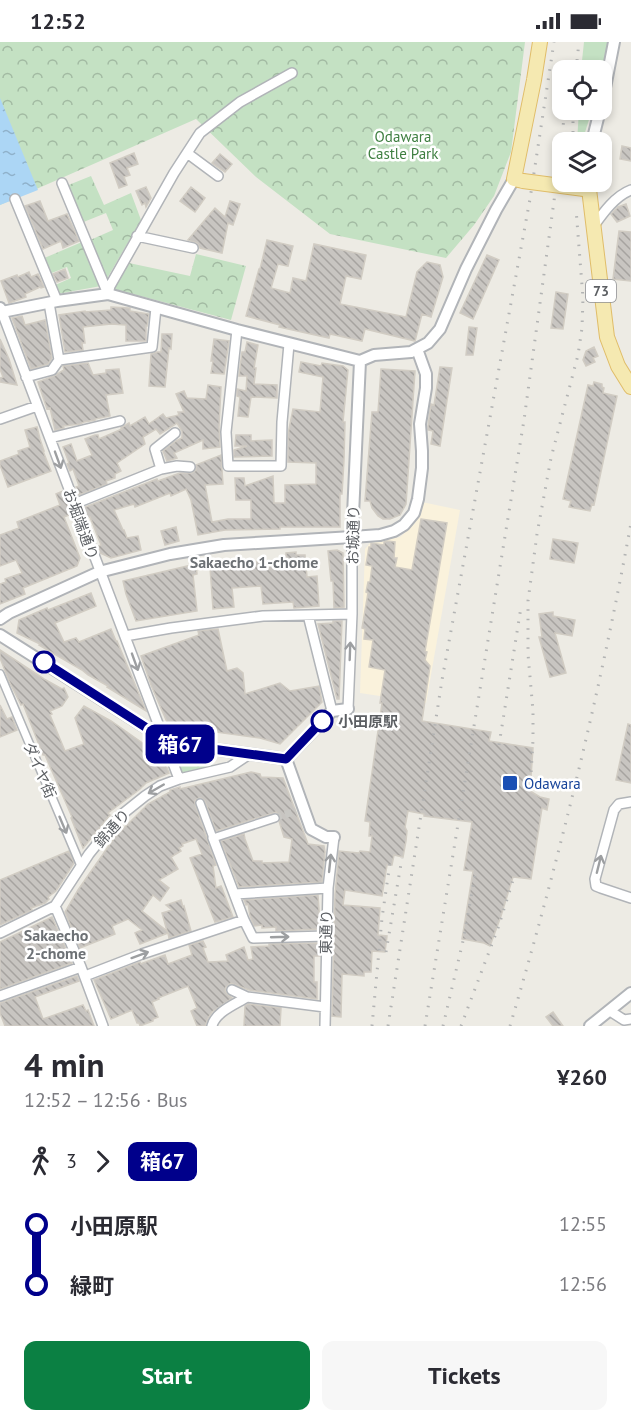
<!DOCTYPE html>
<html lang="en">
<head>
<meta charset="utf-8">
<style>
	:root { --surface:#fff; --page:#f7f7f7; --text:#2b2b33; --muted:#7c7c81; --accent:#0b8043 }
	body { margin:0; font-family:"PT Sans","Noto Sans JP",sans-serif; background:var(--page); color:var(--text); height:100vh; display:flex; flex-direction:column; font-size:22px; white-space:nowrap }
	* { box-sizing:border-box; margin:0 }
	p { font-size:20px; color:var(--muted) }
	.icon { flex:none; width:33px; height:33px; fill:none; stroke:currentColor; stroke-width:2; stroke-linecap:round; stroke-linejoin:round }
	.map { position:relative; height:984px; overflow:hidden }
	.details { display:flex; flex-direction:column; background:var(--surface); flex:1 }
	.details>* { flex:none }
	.badge { padding:0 12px; border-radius:9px; font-size:21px; line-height:39px }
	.buttons { position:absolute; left:552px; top:18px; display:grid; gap:12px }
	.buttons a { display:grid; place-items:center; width:60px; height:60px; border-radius:12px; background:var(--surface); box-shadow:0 3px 9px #0003; font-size:30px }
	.map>.badge { position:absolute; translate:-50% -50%; box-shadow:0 0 0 3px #fff }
	.legs { display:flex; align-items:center; gap:9px; height:66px; padding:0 24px; font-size:20px }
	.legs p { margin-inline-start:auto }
	.head { display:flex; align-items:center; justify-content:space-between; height:102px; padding:0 24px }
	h1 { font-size:33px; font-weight:700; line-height:45px }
	.button { display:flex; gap:12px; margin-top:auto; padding:12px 24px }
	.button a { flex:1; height:69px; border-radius:12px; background:var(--accent); color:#fff; font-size:24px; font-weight:700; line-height:69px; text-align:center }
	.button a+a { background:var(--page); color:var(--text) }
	ul { padding:0 24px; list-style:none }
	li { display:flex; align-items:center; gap:21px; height:60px; font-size:22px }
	li i { display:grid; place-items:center; width:9px; height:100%; margin:0 8px; background:currentColor }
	li i::after { content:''; width:15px; height:15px; margin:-8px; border:4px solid; border-radius:50%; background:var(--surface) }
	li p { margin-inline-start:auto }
	li:first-child i { background:linear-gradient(#0000 50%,currentColor 0) }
	li:last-child i { background:linear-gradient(currentColor 50%,#0000 0) }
	.status { display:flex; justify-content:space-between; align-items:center; height:42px; padding:0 30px; background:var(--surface); direction:ltr }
	.status svg { height:16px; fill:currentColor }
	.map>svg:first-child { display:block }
	.commercial { fill:#faf2dc }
	.green { fill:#c4e1c3 }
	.park { fill:url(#park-crowns) }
	.water { fill:url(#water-ripples) }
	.building { fill:url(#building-back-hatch); stroke:#d1ccc3; stroke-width:1.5 }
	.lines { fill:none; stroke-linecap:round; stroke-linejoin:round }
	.pedestrian-tunnel { stroke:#c9c8c4; stroke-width:7; stroke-dasharray:7 3.5; stroke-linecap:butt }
	.pedestrian-casing { stroke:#b1b4b8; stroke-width:10 }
	.minor-casing { stroke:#b1b4b8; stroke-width:12 }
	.tertiary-casing { stroke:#b1b4b8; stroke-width:14 }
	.primary-casing { stroke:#e0bd69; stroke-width:16 }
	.pedestrian { stroke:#fff; stroke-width:7 }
	.minor { stroke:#fff; stroke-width:9 }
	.tertiary { stroke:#fff; stroke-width:10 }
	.primary { stroke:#f5e9b1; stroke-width:14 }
	.rail { stroke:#b2b3b3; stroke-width:3; stroke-dasharray:1.5 8; stroke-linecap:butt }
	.primary-bridge-casing { stroke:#e0bd69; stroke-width:16; stroke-linecap:butt }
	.primary-bridge { stroke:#f5e9b1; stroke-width:14 }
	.oneway { stroke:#9d9fa1 }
	.line-1-casing { stroke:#fff; stroke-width:14 }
	.line-1 { stroke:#00008b; stroke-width:9 }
	.stop-1-dot { fill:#fff; stroke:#00008b; stroke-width:3 }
	.transit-dot { fill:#1a4fb4; stroke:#fff; stroke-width:2 }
	.labels { text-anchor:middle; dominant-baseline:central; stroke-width:5; stroke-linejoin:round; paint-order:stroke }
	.shield { fill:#fff; stroke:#8d8f92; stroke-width:1.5 }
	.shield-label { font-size:14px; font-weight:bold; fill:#5c5f63 }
	.park-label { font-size:15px; fill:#3f7f41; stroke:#fff }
	.street-label { font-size:15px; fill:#5c5f63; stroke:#fff }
	.stop-label { font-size:15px; font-weight:bold; fill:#5c5f63; stroke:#fff; text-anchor:start }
	.transit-label { font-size:15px; fill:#164399; stroke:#fff; text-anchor:start }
	.neighbourhood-label { font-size:16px; font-weight:bold; fill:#6d7175; stroke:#fff }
</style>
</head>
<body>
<div class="status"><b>12:52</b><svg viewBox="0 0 49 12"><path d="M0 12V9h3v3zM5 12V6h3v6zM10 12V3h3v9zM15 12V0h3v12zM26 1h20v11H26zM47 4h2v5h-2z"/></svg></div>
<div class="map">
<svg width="631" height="984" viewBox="0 0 631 984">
	<defs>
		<pattern id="park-crowns" width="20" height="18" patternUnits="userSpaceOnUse" patternTransform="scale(1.5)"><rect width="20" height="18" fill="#c4e1c3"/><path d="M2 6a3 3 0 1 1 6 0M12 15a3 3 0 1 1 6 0" fill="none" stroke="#a2baa2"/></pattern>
		<pattern id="water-ripples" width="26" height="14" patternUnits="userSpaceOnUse" patternTransform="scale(1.5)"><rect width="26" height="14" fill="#acd6f5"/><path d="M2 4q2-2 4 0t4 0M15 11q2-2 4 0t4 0" fill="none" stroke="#8fb1ca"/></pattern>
		<pattern id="building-back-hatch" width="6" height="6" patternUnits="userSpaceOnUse" patternTransform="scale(1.5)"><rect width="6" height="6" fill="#c8c5c1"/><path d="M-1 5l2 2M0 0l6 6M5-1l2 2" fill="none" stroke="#a6a3a0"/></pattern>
	</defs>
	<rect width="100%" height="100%" fill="#edebe4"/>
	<path class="commercial" d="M422 460 460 468 426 661 360 651 365 507 370 501 400 495 415 481Z"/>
	<path class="green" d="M584 0H608L602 30V28H581Z
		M579 68H592L582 100H577Z"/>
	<path class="park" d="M0 0H525L511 110 494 154 474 183 446 216 330 192 256 135 196 77 0 163Z
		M91 134 104 163 131 151 141 178 105 240 88 199 113 188 106 171 81 181 66 144Z
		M82 200 101 244 57 252 53 244 71 236 67 225 49 232 42 217Z
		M196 212 246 224 231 278 114 247 129 221 190 234Z
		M177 717 219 724 182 732Z"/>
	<path class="water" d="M0 56 38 148 0 163Z"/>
	<path class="building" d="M622 104 631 106V119L620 117Z
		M134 111 138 122 127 126 130 133 124 135 127 143 119 146 110 121Z
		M220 112 232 122 225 130 212 121Z
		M146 145 151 156 146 165 145 161 142 163 136 149Z
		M191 145 205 156 195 170 180 159Z
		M40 159 48 179 67 172 79 199 63 206 61 199 43 207 25 164Z
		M230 159 240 162 233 183 228 181 222 211 200 206 197 201 188 198 215 166 225 175Z
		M626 162 630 174 617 180 611 172 618 165Z
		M619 189 631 190V239L613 237Z
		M267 198 293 204 288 224 278 222 271 246 290 251 293 236 306 239 314 202 366 213 361 237 346 234 340 262 406 275 417 230 427 220 440 223 443 235 431 275 422 272 415 299 365 287 362 299 330 292 329 296 279 285 280 283 246 274 259 227H260Z
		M487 213 499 218 473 277 460 271Z
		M65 227 68 236 57 240 53 232Z
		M29 230 31 235 38 232 44 245 41 246 40 245 25 252 26 255 9 261 1 239 17 233 18 235Z
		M556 250 568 252 563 287 551 286Z
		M111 265 129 266H130V269L149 272 147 284H146V299H126V283L111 282 83 285 85 301H82L83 308 65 310 59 273 85 269V270L111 268Z
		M22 274 25 283 45 278 52 316 48 322 31 327 12 276Z
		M469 285 477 286 473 313H466Z
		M162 292H172L171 307 169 306 165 345 149 344 151 312 157 310H161Z
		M0 297 9 317 17 343 0 340V336L3 335 0 327Z
		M214 297 229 299 224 332 211 331 213 319H211Z
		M247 300 258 303 254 326H256L254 342 277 343V356L251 355 248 375 238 374 240 355 237 354V347L246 349 247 334H239L242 310H245Z
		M594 305 598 314 593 316 595 320 586 324 583 318 586 309Z
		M301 320 321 324 322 321 343 324 348 328 343 380H345L344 418 342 452H340V485H280V487L225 488 198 493 191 458 186 447 171 454 170 451 135 465 134 462 114 468 123 488H124L127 496 138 494 141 508 111 516 100 511 98 504 101 503 90 475 87 476 83 466 157 437 158 439 180 431H192L196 428V423L221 413 223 442 205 443 212 480 228 477H251V458H236L235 436H244L245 444 273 434 274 461H285V443L316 442V421L288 420V392L293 367 320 370 323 335 299 330Z
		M88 321 93 333 106 331V328L119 327 123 351 106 353 110 374 95 377V378L84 380 80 382 63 384 64 386 55 388 50 366 47 367 38 340 54 334 64 328 63 324Z
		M440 325 452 326 440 404 431 402 433 389 428 388V384L431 362 434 363Z
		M381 327 415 329 406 462 400 473 390 477H383L378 474 372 466 370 459H365L372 370H378Z
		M594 340 602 342V345L604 346 603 351 617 354 594 463 592 462 590 469 569 465 571 459 563 457 588 343 593 344Z
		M208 343 221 345 219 385 220 405 203 407V398L174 411 177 416 167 419 163 409 176 399 182 396V389L177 381 160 392 156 387 143 395 145 402 117 421 121 429 115 432V436L106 439 107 442 79 453 76 445 79 444 73 427 70 429 67 422 69 421 63 405 71 402 77 419 92 413 85 397 95 393H98L99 397 122 387 121 386 129 381 130 384 145 375 149 382 163 372 166 376 179 373 178 370H184L176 352 184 349 187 356 206 357Z
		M37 385 40 397 44 409H43L51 429 8 445 0 423V419L19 412 18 409 30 405 25 388Z
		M236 393H251V399L272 398V414L234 415V408L247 404H235Z
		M63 449 71 472 64 475 80 516 77 524 23 546 25 552 0 562V542L6 540 5 537 22 531 16 518 0 524V493L19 486 17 480 60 463 56 452Z
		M421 477 447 481 425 609 427 610 425 618 430 624 422 679 491 690 489 699 533 706 530 749 540 755 549 757 547 768 542 766 531 837 513 835 501 874 490 904 484 901 462 897 473 829 464 828 472 780 424 774V772L408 769 405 785 407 789 406 799 403 815 394 813 392 823H387L382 854 345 848 343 863 380 866 378 893 387 894 385 910 372 909 371 930H364V934L342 932 341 975 332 974 335 853 339 809 359 811 360 809 370 810 372 794H369L370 780 365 779 382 661H380L385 628 369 625 373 598 364 597 365 587 362 586 368 551 366 550 368 540H370L372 524 366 523 369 505H371V501L384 503V500L387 499 395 500 394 516H397L395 525 412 528Z
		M176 485 179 499 165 503 161 489Z
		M553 497 578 501 574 521 550 517Z
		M337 508 343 511 344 565 334 566 333 539H331L328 509Z
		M296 510V513H305L307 535 317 534 319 564 294 566 293 560 263 562 261 544 232 546 234 565 213 567 210 525 286 517V511Z
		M196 522 197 532 193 533 197 569 136 579 126 552 123 539Z
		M91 551 96 564 55 581 64 600 76 596 79 600 111 587 116 599H117L146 669 107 645 108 644 88 633 82 628 39 603 40 602 17 591 19 578 47 566 48 568Z
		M553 570V574L575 578 572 594 555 591 566 631 550 635 539 595H542L539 572Z
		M333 579H342L339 657H337L318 582 333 581Z
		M218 587 227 629 237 626 243 631 245 652 280 641 290 649 319 644 322 660 280 702 260 696 208 689 209 687 167 680 151 643 141 614 199 593 198 589Z
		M0 608 44 637 62 647 64 646 68 655 62 664 50 669 52 672 50 673 65 709 84 702 75 676 84 664 111 679 144 702 146 701 160 709 164 718 169 731 146 741 140 747 108 771 110 773 83 806 71 776 72 775 45 713H43L23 662 21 663 9 639 0 616Z
		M0 663 7 677 12 675 17 688 0 695Z
		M628 682 631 683V741L616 738Z
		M251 730 260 732 261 735 283 736 308 802 324 804 325 810 322 840 239 845 221 799 244 792 245 797 253 819H262V821L289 820 292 797 284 795 279 779 280 774 276 770 216 789 205 759 201 756H199L195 758V762L216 823 213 824 216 846 221 844 222 846 233 875 215 880 190 816 202 812 196 797 182 802 183 804 179 806 181 809 171 815 178 827 159 838 169 846 160 859 153 853 142 869 167 889 162 871 172 868 166 863 181 858 183 865 184 864 191 889 169 896 168 891 140 902 135 891 142 888 128 877 112 884 115 892 80 906 65 870 78 848 115 795 148 762 170 750V748L180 745V747Z
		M69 809 74 821 56 849 48 855 49 857 45 861 31 866 32 868 0 883V838Z
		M318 853 320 882H319V887L276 889V885L262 886V883L254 884 250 874 248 862 246 863 244 858Z
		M52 875 72 921 0 947V900Z
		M203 899 206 905 203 906 208 920H210L228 919 226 913 244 905 248 918 253 917 251 905 269 904V902L320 901V914H314V940H317V957L249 948 231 941 226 945 225 949 227 952 232 956 212 970 208 976 205 984H197L191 969 197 966 188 944 158 956 159 957 152 960 158 975 153 977V979L140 984 139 981H137L132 968 111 977 94 938 140 920 141 922 143 921 165 913 168 922 192 913 189 903Z
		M77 934 79 939 35 955 43 977 83 963 86 969 88 968 94 984H5L0 971V961Z
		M248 962 281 966 280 984H244L245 964Z
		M553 970 563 984H553L546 975Z"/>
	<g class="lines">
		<path class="pedestrian-tunnel" d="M275 776 296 769"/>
		<defs>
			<path id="pedestrian" d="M0 632 81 824
				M200 761 213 796 275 776"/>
			<path id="minor" d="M187 111 218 134
				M62 141 108 252
				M15 157 57 259
				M593 185C603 171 615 154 631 148
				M137 194 193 206
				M108 252 110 244 174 131 200 91 240 60 292 31
				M49 261 59 318 152 305 156 266
				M0 271 2 270 179 737
				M237 288 226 390 228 424H281L282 380 289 302
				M26 335 52 328 59 318
				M0 377 37 364
				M50 396 120 379
				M161 427 177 424 190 425
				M74 462 161 427 155 407 175 391
				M308 573 332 669
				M125 594 171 586 263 574 352 572
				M348 667 352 572V495
				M631 760 619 762 614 768 595 837 596 844 601 846 631 856
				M213 796 244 878 253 896 326 894
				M235 852 328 846
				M55 864 81 925
				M0 891 55 864 89 812 120 774 145 754 160 744 179 737 230 725 248 713
				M85 934 142 912 244 878
				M232 948 247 955 325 965
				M0 954 81 925 103 984
				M610 969 624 978 631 977
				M212 984C215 970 236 962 247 955
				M325 984 328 846 334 795"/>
			<path id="tertiary" d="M602 61 614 0
				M592 100 600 68
				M0 266 2 270 57 259 108 252 237 288 360 319 374 313 411 310 428 301 440 287 466 227 496 168 514 137
				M352 495 360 319
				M0 577 9 571 99 530 170 512 224 503 352 495 380 493 394 489 404 483 414 471 418 457 422 426V409L420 382 426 346V332L417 307
				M0 593 164 697 183 703 286 717
				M286 717 311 787 326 795H334
				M286 717 332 669 348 667
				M590 984 631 951"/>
			<path id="primary" d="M523 139 514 137 534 38 540 0
				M584 147H589L607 295 618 324 631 345"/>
		</defs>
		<use href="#pedestrian" class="pedestrian-casing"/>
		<use href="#minor" class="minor-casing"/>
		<use href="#tertiary" class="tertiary-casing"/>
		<use href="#primary" class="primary-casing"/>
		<use href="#pedestrian" class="pedestrian"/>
		<use href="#minor" class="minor"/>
		<use href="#tertiary" class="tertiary"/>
		<use href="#primary" class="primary"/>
		<path class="rail" d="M576 28 579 0
			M573 100V68
			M499 703 521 565
			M530 749 533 698V669L528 612V559L537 492 551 416 578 313 582 286 583 256 576 167
			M386 910 402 816
			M372 984 382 876 391 814
			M388 984 442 638 530 157 554 0
			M425 984 524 378 554 159 565 68
			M443 984 463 899 476 828
			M461 984 498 886 514 835
			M510 984C559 818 600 651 631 481"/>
		<defs>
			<path id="primary-bridge" d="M523 139 584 147"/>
		</defs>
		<use href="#primary-bridge" class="primary-bridge-casing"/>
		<use href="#primary-bridge" class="primary-bridge"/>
	</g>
	<defs><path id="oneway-shaft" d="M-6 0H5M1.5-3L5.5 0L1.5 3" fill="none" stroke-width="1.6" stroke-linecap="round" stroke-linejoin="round" transform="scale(1.5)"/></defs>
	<g class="oneway">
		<use href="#oneway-shaft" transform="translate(58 418) rotate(70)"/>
		<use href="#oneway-shaft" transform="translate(350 609) rotate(-88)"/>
		<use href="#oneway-shaft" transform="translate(135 620) rotate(70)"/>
		<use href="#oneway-shaft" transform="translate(156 747) rotate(150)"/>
		<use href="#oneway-shaft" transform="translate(63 783) rotate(67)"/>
		<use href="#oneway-shaft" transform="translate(330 821) rotate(-84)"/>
		<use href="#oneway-shaft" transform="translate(599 822) rotate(-76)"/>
		<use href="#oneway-shaft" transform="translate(280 895) rotate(-2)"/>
		<use href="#oneway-shaft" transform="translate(140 913) rotate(-20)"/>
	</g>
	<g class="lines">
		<defs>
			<path id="line-1" d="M44 620 164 697 183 703 286 717 322 679"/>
		</defs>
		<use href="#line-1" class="line-1-casing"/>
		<use href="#line-1" class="line-1"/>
	</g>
	<g class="stop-1-dot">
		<circle cx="44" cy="620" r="10"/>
		<circle cx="322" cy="679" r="10"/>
	</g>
	<rect class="transit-dot" x="502" y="733" width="16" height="16" rx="3"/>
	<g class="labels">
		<rect class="shield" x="586" y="238" width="30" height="22" rx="4.5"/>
		<g class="shield-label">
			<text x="601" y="249">73</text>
		</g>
		<g class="park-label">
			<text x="403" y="94">Odawara<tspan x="403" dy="17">Castle Park</tspan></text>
		</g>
		<g class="street-label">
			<text transform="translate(81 482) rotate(70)">お堀端通り</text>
			<text transform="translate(353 493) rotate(-89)">お城通り</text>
			<text transform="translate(40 728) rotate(67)">ダイヤ街</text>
			<text transform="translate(112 786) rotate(-48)">錦通り</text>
			<text transform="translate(326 890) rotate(-89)">東通り</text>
		</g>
		<g class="stop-label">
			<text x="338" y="679">小田原駅</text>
		</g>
		<g class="transit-label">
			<text x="524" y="741">Odawara</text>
		</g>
		<g class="neighbourhood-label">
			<text x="254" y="520">Sakaecho 1-chome</text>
			<text x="56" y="893">Sakaecho<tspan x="56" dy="18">2-chome</tspan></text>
		</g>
	</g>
</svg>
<div class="buttons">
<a><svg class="icon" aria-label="locate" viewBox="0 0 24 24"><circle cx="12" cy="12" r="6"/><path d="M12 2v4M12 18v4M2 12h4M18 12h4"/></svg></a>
<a><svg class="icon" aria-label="layers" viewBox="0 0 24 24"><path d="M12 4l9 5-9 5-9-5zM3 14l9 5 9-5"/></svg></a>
</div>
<b class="badge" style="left:180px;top:702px;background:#00008b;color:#fff">箱67</b>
</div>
<section class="details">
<div class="head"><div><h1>4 min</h1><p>12:52 – 12:56 · Bus</p></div><b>¥260</b></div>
<div class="legs"><svg class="icon" aria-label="walk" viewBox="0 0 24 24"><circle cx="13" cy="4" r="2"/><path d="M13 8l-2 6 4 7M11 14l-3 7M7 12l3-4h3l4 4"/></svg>3<svg class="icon" aria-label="forward" viewBox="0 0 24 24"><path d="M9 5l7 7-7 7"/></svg><b class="badge" style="background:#00008b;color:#fff">箱67</b></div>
<ul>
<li><i style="color:#00008b"></i><b>小田原駅</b><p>12:55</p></li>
<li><i style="color:#00008b"></i><b>緑町</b><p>12:56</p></li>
</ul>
<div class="button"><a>Start</a><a>Tickets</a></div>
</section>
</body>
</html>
